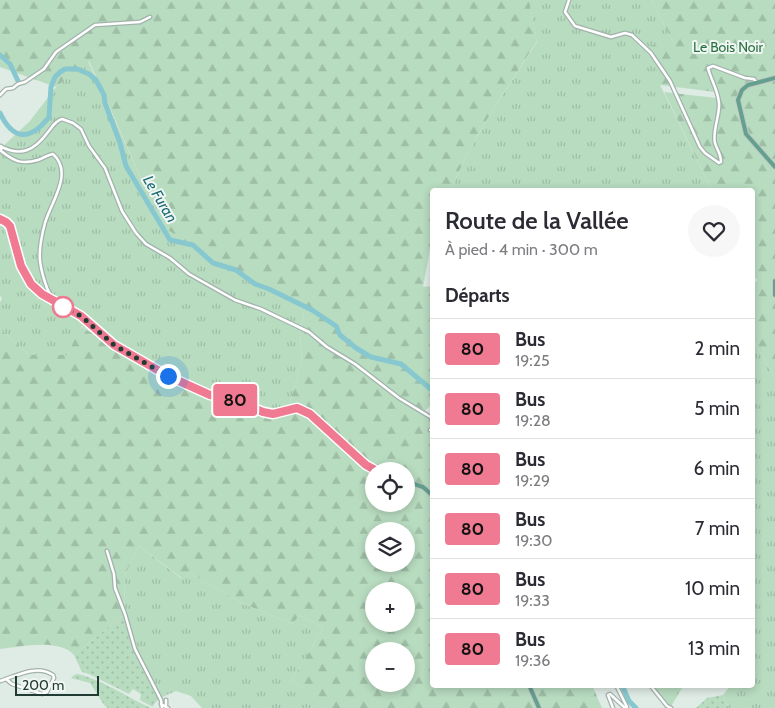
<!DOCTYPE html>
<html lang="fr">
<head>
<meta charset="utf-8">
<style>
	:root { --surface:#fff; --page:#f7f7f7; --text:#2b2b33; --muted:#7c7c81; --line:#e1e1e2 }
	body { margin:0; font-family:Cabin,sans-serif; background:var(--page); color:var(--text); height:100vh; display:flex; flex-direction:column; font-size:19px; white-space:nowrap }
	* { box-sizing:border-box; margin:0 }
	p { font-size:16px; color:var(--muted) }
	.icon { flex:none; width:28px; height:28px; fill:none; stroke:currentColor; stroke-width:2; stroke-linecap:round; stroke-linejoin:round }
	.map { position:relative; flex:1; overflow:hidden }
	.details { position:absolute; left:430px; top:188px; width:325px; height:500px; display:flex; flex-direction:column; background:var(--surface); border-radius:5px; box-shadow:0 2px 8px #0003 }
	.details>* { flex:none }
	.badge { padding:0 10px; border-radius:4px; font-size:18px; line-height:32px }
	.buttons { position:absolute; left:365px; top:462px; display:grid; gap:10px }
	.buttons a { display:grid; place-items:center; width:50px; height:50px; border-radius:50%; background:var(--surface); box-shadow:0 2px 8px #0003; font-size:25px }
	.scale { position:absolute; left:15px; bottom:12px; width:84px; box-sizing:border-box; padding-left:5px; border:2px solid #203b33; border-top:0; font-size:14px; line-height:18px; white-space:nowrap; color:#203b33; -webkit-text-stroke:4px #f0f7f3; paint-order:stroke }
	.you { position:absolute; width:25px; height:25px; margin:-12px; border:4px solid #fff; border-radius:50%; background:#1a73e8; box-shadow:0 0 0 8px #1a73e833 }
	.map>.badge { position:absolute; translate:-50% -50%; box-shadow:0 0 0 2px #fff }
	h2 { padding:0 15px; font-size:19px; line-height:45px }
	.round { display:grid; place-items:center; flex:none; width:52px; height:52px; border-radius:26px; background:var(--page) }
	.head { display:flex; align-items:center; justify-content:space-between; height:85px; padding:0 15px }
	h1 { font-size:24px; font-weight:600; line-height:38px }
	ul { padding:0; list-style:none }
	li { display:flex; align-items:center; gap:15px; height:60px; padding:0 15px; border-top:1px solid var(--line) }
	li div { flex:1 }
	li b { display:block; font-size:19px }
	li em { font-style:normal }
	li .badge { min-width:55px; font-weight:700; text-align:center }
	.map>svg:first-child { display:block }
	.grass { fill:url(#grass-tufts) }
	.forest { fill:url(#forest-firs); fill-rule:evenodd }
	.garden { fill:url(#garden-dots) }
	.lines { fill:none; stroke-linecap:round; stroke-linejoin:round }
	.river { stroke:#87c8d0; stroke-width:5 }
	.minor-casing { stroke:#a2b3ac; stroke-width:5 }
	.major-casing { stroke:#c1c8c6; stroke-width:6 }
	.minor { stroke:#fff; stroke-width:2.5 }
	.major { stroke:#64a08e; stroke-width:4 }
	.line-casing { stroke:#fff; stroke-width:11 }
	.line { stroke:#ef7a91; stroke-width:8 }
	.walk { stroke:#203b33; stroke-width:5; stroke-dasharray:0 9 }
	.stop-dot { fill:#fff; stroke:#ef7a91; stroke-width:2.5 }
	.labels { text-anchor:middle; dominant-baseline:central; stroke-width:4; stroke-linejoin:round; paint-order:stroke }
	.park-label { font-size:14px; fill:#2b7143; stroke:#f0f7f3 }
	.water-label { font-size:15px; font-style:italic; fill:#1b6a76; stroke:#f0f7f3 }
</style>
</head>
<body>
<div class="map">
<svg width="775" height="708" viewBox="0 0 775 708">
	<defs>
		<pattern id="grass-tufts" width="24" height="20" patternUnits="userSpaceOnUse" patternTransform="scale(1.25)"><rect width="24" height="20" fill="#b8dcc0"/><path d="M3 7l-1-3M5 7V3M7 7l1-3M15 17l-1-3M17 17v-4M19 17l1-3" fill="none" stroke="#9ebea5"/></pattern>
		<pattern id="forest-firs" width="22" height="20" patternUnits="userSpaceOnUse" patternTransform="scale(1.25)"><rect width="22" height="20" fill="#b8dcc0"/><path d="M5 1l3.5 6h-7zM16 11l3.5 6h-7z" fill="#9ebea5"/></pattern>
		<pattern id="garden-dots" width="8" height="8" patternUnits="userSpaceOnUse" patternTransform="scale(1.25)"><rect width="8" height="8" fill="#b8dcc0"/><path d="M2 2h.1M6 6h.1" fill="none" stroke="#9ebea5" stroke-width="1.8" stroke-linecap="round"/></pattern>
	</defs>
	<rect width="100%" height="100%" fill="#dfebe5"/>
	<path class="grass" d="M529 0H651L673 42 660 85 712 190H451C472 137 507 89 537 42Z
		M88 61 149 196 164 202 215 261 264 281 265 287 304 312 300 333 302 362 287 411 227 397 172 381 81 326 68 355H29L0 329V302L2 299 0 295V149L30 121 56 87Z
		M753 339 775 379V708H729L723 695 731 685H752Z
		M139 546 181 578 190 573 242 603 292 624 300 615 324 628 291 681 327 700 323 708H202L191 696 176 691 160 698 142 666 125 614 124 577Z
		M653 685H684L670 708H666Z"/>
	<path class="forest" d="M0 0H529L537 41C507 89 472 137 451 190H432V239L423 287 432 286V404L425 411 432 417V685H592L602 708H323L326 700 291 681 324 628 300 615 292 624 242 603 190 573 182 578 139 546 124 577 125 614 74 655C59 638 20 647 0 649V329L29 355H68L80 326 172 381 227 397 287 411 302 362 300 333 304 313 265 287 263 281 215 261 165 228 164 202 149 196 89 61 56 87 0 67ZM374 471H406V504H374ZM374 531H406V564H374ZM374 591H406V624H374ZM374 651H406V684H374Z
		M651 0H775V379L753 339V286L757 280 752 273V190H712L664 92 716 98 715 92 660 85 650 46 673 42Z"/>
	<path class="garden" d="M125 614 142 666 160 698 154 704 153 707 140 700 141 694 133 689 129 694 89 674 82 672 74 655Z
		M78 674C105 681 126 697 151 708H108L104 705 90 683 71 678 74 675Z
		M723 695 729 708H696L707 698Z"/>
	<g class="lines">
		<path class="river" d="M0 55 10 64 18 81
			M0 113C14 142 31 140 49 117L51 87 55 77 60 72 65 69H77L89 74 96 80 104 95 105 103 120 143 126 166 170 240 193 245 213 263 236 270 255 284 269 289 312 310 336 326 340 335 356 348 371 357 401 364 432 390
			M622 685 629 701 636 708"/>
		<defs>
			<path id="minor" d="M569 0 565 12 575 26 611 37 625 33 632 35 651 53 670 81 700 147 705 153 719 163 721 162C721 154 717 150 715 143 712 132 720 115 719 103 718 90 711 80 708 68L713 66 745 78 754 79 756 82
				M0 95 6 89 13 88 18 84 25 82 44 69 56 52 95 25 140 22 150 17
				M0 146C21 157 34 151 48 132 53 126 55 121 62 119L73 123 81 129 89 146 105 168 122 211 136 233 146 244 170 258 189 274 235 300 261 309 309 332 327 347 355 364 399 398 432 418
				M1 146V151C14 161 21 165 38 160 44 158 47 155 53 154 74 173 51 202 45 223 42 234 39 250 40 261 41 269 44 280 47 288 49 293 52 296 54 302
				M430 430H432
				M107 551 114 574 115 588 125 614 135 649 161 700 162 708
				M0 681C16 676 37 664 53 675L54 678 47 692 42 694 12 684 6 679
				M616 685 627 707
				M650 685 667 706 671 708
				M161 704 168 708
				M166 705V700
				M613 708 608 695 610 694 624 707H627"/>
			<path id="major" d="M775 78 748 85 742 90 738 100 746 134 775 167
				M0 219 10 226 21 266 36 289 49 299 81 316 114 345 168 376 211 395 240 402 263 412 273 413 297 409 310 414 366 465 377 471
				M775 281V295
				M406 481 423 487 432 495
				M529 685 539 708"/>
		</defs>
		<use href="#minor" class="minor-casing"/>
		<use href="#major" class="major-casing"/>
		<use href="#minor" class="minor"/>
		<use href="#major" class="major"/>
	</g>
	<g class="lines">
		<defs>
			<path id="line" d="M0 219 6 222 10 226 21 266 31 284 42 294 81 316 114 345 168 376 210 395 240 402 263 412 273 414 297 408 310 414 366 465 377 471"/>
		</defs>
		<use href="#line" class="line-casing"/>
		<use href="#line" class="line"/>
		<path class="walk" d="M63 307 81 316 114 345 168 376"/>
	</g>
	<circle class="stop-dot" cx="63" cy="307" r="10"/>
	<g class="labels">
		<g class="park-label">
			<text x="728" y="47">Le Bois Noir</text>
		</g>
		<g class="water-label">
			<text transform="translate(160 199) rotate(59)">Le Furan</text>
		</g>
	</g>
</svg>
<div class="buttons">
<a><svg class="icon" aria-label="locate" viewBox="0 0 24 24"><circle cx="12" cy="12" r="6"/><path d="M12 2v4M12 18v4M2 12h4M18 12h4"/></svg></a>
<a><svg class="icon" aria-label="layers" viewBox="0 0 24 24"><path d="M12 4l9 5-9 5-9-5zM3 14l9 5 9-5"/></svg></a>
<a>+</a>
<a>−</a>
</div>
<div class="scale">200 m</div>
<div class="you" style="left:168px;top:376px"></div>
<b class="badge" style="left:235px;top:400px;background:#ef7a91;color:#111">80</b>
<section class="details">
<div class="head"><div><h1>Route de la Vallée</h1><p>À pied · 4 min · 300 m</p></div><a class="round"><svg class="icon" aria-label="heart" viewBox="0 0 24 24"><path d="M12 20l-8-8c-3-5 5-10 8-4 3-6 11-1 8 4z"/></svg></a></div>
<h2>Départs</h2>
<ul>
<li><span class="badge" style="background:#ef7a91;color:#111">80</span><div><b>Bus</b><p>19:25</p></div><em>2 min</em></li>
<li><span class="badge" style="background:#ef7a91;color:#111">80</span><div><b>Bus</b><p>19:28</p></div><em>5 min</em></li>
<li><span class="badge" style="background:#ef7a91;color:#111">80</span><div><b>Bus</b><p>19:29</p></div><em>6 min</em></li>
<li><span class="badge" style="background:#ef7a91;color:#111">80</span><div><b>Bus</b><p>19:30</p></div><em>7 min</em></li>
<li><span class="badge" style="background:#ef7a91;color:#111">80</span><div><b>Bus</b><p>19:33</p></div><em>10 min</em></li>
<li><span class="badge" style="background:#ef7a91;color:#111">80</span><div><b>Bus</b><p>19:36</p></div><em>13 min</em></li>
</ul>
</section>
</div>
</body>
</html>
